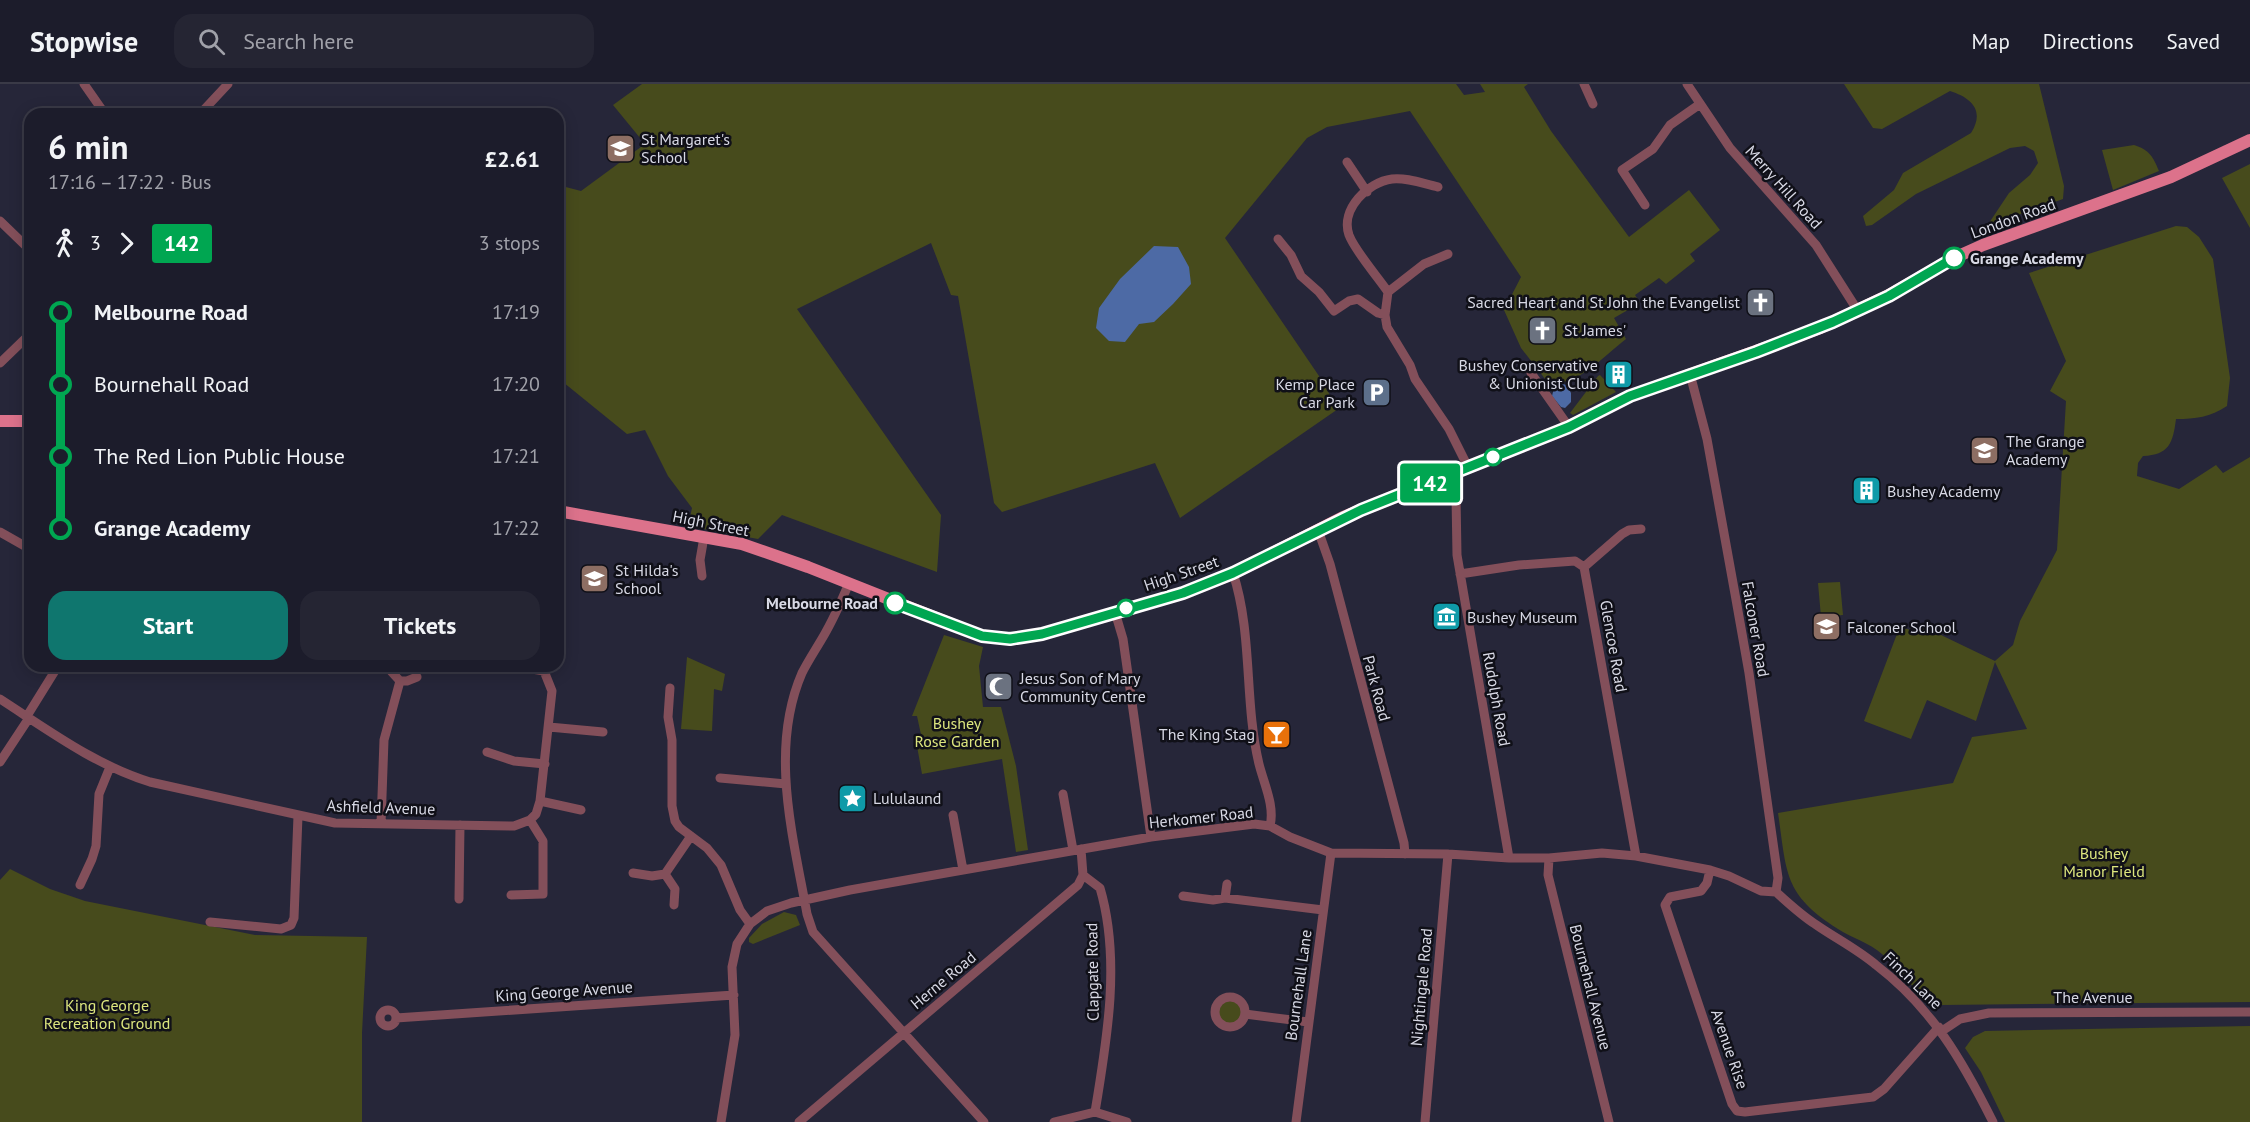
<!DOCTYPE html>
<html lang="en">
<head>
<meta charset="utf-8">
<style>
	:root { --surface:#1c1c2b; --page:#252533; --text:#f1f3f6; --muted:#a0a1a9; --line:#3a3a47; --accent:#0f766e }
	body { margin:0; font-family:"PT Sans",sans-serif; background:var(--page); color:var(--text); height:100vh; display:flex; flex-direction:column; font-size:22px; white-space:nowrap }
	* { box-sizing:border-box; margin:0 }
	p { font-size:20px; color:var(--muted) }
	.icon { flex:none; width:33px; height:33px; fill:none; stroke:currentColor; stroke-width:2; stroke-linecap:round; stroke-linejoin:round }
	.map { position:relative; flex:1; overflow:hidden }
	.panel { position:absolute; left:24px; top:24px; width:540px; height:564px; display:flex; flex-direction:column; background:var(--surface); border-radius:18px; box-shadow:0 3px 15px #0003,0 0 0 2px var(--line) }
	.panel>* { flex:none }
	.badge { padding:0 12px; border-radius:4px; font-size:21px; line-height:39px }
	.map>.badge { position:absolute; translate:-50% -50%; box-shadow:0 0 0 3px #fff }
	.legs { display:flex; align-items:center; gap:9px; height:66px; padding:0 24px; font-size:20px }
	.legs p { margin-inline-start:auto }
	.head { display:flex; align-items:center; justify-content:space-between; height:102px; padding:0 24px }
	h1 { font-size:33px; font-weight:700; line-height:45px }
	.primary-button { display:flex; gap:12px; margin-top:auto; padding:12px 24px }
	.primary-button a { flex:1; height:69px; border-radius:18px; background:var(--accent); color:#fff; font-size:24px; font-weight:700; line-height:69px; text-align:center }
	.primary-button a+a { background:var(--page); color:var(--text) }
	ul { padding:0 24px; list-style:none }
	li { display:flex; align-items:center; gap:21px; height:72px; font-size:22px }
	li i { display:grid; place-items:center; width:9px; height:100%; margin:0 8px; background:currentColor }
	li i::after { content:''; width:15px; height:15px; margin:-8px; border:4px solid; border-radius:50%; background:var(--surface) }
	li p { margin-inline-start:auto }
	li:first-child i { background:linear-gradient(#0000 50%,currentColor 0) }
	li:last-child i { background:linear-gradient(currentColor 50%,#0000 0) }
	header { display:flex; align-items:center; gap:36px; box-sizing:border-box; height:84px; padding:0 30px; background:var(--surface); border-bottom:2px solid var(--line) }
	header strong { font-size:28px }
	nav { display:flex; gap:33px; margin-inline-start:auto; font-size:21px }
	.search { width:420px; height:54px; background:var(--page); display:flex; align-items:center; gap:15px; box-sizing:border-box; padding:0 21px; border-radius:18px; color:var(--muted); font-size:22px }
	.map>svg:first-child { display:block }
	.green { fill:#474b1c }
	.water { fill:#4d6aa5 }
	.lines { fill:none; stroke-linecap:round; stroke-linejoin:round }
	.minor { stroke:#834f5a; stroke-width:9 }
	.major { stroke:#dc728b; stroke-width:12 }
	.line-1-casing { stroke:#fff; stroke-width:14 }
	.line-1 { stroke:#00a651; stroke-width:9 }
	.stop-1-dot { fill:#fff; stroke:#00a651; stroke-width:3 }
	.labels { text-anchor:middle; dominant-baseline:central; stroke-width:5; stroke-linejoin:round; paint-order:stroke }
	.poi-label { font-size:16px; fill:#d8d9e5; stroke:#101018; text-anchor:start }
	.street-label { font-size:16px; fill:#d8d9e5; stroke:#101018 }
	.stop-label { font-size:16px; font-weight:bold; fill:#d8d9e5; stroke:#101018; text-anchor:start }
	.park-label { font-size:16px; fill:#dde67e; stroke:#101018 }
</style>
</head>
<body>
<header>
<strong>Stopwise</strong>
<div class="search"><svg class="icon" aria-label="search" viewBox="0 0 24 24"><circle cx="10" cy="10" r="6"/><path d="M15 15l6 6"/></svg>Search here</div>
<nav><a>Map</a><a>Directions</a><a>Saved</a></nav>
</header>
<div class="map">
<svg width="2250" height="1038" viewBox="0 0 2250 1038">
	<rect width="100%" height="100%" fill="#262639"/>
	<path class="green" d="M642 0H1456L1464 11 1485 8 1480 0H1528L1524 3 1551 47 1629 153 1689 106 1720 146 1690 170 1695 177 1666 200 1659 194 1635 211 1640 219 1614 234 1626 255C1604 272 1579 301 1549 300L1521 264 1504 226 1521 193 1410 27 1327 43 1307 54 1225 154 1319 292 1338 325 1180 434 1155 379 1002 428 994 419 958 212 951 211 931 159 797 225 941 431 937 488 782 431 758 455 688 442 692 424 668 392 645 346 627 350 558 294V101L581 107 645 60 613 21Z
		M1844 0H2039L2064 102 2063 115 1987 142 2009 109 2030 91 2038 79 2034 67 2025 62 2010 64 1916 110 1872 141 1866 142 1863 132 1894 106 1903 89 1971 49C1985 27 1972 14 1950 7L1882 45 1873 44Z
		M2134 61C2150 66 2153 73 2159 87L2113 106 2102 66Z
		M2250 80V144L2222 94Z
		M2176 142 2187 143 2199 153 2213 175 2230 294 2227 322C2210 333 2196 335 2176 335 2173 359 2169 371 2143 372L2138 379 2137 392 2179 405 2216 381 2223 389 2250 373V918L1941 921C1916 912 1901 887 1882 870 1870 859 1852 854 1838 845 1783 810 1787 789 1778 729L1953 699 1972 653 2027 645 1995 578 1976 637 1927 616 1911 655 1864 637 1900 542 1910 546 1914 538 1995 577 2013 561 2020 537 2057 466 2066 317 2050 307 2066 277 2029 189Z
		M1600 291 1616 308 1573 331 1570 329 1598 292Z
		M1840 498 1843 531 1821 533 1818 499Z
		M944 551 983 563 979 582 983 623H1001L1016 682 1028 766 1016 768 1002 675 922 690 917 662 923 660 917 632H912Z
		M687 573 725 590 722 607 714 605 712 647 681 645Z
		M10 785 50 805 85 817 255 851 367 853 362 949V1038H0V796Z
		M784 828 796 831 800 841 753 860 749 858V854L762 840Z
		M1218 929a12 12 0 1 1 24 0a12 12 0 1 1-24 0Z
		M2250 942V1038H2005L1981 988 1965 964 1973 953 1985 947Z"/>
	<path class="water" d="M1154 162 1178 163 1189 183 1191 200 1173 220 1154 238 1139 240 1125 258 1109 257 1096 244 1099 224 1120 195Z
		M1562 300 1567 301 1571 309V318L1565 324 1561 323 1552 312 1554 304Z"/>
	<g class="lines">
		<path class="minor" d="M84 0 105 30
			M1584 0 1593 20
			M1687 0 1730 64 1816 161 1858 227
			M200 30 228 0
			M1347 78 1367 108
			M1438 103C1424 100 1406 93 1392 95 1368 98 1340 125 1349 151 1355 167 1378 193 1388 208L1385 231 1387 243 1410 281 1415 295 1449 345 1468 383
			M1645 121 1622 86 1653 65 1670 41 1700 20
			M0 137 30 166
			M1278 155 1291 171 1301 192 1319 208 1334 227 1349 217 1358 215 1378 229 1385 231
			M1388 208 1424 180 1448 170
			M0 279 30 250
			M1531 289 1569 343
			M1690 290 1707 355 1735 510 1749 589 1778 794 1776 808
			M1452 390 1456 412 1457 471 1509 774
			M1318 446 1330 480 1404 759 1405 770
			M0 448 30 465
			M1584 483 1622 450 1629 446 1641 445
			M1233 489C1253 550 1244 618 1259 680 1264 700 1275 722 1270 742
			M1460 490 1519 481 1575 477 1584 483 1636 772
			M702 492 700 476 704 453
			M849 499C841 518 833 536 823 553 816 565 808 577 802 589 769 665 793 752 807 830L813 848 984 1038
			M1115 528 1123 555 1151 753
			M389 585 400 597H407L417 593
			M670 604 668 633 672 656V722L675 737 679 743 707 764 721 781 740 826 750 840
			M0 615C48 646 95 681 150 698L335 739 514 742 530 736 536 730 540 717 552 607 544 587 514 582
			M27 632 58 582
			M549 643 603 648
			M487 668 514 677 545 680
			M0 678 29 634
			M720 694 786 700
			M1063 710 1073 766
			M540 717 581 726
			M953 731 963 786
			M381 740 384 656 400 597
			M1549 774 1548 791 1609 1038
			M1710 786 1707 799 1701 807 1670 813 1665 821 1732 1020 1737 1027 1745 1028 1873 1013 1884 1005 1939 943
			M633 789 652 792 665 790 691 752
			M665 790 675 805 674 821
			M1083 791 1100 804C1121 875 1107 956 1095 1028
			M80 801 92 775 96 762 99 710 110 683
			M1776 808C1788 819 1801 831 1815 840 1835 854 1857 865 1876 881 1932 924 1962 976 1993 1038
			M511 811 543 810V757L530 736
			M1183 812 1213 816 1225 814 1323 826
			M1225 814 1227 800
			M459 815 460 741
			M210 838 281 845 291 841 294 834 298 732
			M1215 928a15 15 0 1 1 30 0a15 15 0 1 1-30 0Z
			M380 934a8 8 0 1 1 16 0a8 8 0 1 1-16 0Z
			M1245 930 1308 938
			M396 934 734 911
			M1942 947 1960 935 1989 929 2250 928
			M721 1038 735 951 732 883 737 860 750 840 767 827 791 819 850 806 923 793 1151 753 1254 740 1270 742 1290 753 1331 769 1448 770 1509 774H1549L1602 769 1636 772 1710 786 1729 792 1761 807 1776 808
			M799 1038 1078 801 1083 791 1081 765
			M1054 1038 1095 1028 1127 1038
			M1296 1038 1331 769
			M1425 1038 1448 770"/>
		<path class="major" d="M0 337H30
			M558 427 742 460 808 483 982 552 1010 555 1042 550 1183 509 1233 489 1343 433 1569 343 1630 312 1820 244 1889 211 1954 174 1983 161 2171 93 2250 56"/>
	</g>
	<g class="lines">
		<defs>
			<path id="line-1" d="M895 519 982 552 1010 555 1042 550 1183 509 1233 489 1361 426 1569 343 1630 312 1756 268 1833 238 1889 212 1954 174"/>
		</defs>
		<use href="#line-1" class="line-1-casing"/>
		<use href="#line-1" class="line-1"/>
	</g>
	<defs>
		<symbol id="school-square" viewBox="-11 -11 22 22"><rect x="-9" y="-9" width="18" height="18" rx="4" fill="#8d6e63" stroke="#101018"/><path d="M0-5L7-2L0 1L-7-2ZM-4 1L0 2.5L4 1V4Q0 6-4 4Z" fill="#fff"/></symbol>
		<symbol id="church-square" viewBox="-11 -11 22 22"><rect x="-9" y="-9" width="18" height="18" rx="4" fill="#6b7280" stroke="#101018"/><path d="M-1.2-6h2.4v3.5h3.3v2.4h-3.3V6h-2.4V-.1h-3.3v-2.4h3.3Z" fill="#fff"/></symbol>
		<symbol id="building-square" viewBox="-11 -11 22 22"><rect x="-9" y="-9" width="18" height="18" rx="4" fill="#0f9aa8" stroke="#101018"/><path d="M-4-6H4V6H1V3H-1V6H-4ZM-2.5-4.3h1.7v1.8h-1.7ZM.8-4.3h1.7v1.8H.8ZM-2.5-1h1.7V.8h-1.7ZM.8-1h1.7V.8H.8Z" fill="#fff"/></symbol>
		<symbol id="parking-square" viewBox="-11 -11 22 22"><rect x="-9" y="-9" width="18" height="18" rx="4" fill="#5c6f8a" stroke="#101018"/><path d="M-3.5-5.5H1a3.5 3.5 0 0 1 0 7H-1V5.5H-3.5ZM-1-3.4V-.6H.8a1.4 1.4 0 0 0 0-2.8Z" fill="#fff"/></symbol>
		<symbol id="museum-square" viewBox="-11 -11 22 22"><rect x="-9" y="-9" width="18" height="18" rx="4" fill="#0f9aa8" stroke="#101018"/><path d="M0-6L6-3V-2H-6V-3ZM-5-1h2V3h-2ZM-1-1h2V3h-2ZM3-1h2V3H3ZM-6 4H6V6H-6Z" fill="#fff"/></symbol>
		<symbol id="mosque-square" viewBox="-11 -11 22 22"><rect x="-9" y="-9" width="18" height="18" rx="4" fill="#6b7280" stroke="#101018"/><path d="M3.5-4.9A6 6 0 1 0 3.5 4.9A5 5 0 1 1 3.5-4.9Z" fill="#fff"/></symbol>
		<symbol id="bar-square" viewBox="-11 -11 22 22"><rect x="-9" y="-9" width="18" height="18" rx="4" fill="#e8710a" stroke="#101018"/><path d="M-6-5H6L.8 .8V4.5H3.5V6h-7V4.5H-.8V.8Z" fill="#fff"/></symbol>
		<symbol id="sight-square" viewBox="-11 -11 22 22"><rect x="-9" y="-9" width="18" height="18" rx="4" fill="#0f9aa8" stroke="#101018"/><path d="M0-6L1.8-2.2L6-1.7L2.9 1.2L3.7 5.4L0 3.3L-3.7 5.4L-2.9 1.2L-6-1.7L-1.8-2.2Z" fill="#fff"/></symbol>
	</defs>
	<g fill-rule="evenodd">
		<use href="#school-square" x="604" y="48" width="33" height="33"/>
		<use href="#church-square" x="1744" y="202" width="33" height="33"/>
		<use href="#church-square" x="1526" y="230" width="33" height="33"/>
		<use href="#building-square" x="1602" y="274" width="33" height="33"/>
		<use href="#parking-square" x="1360" y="292" width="33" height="33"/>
		<use href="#school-square" x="1968" y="350" width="33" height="33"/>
		<use href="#building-square" x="1850" y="390" width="33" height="33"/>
		<use href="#school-square" x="578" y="478" width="33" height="33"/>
		<use href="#museum-square" x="1430" y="516" width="33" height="33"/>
		<use href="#school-square" x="1810" y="526" width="33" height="33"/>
		<use href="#mosque-square" x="982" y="586" width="33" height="33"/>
		<use href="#bar-square" x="1260" y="634" width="33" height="33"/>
		<use href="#sight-square" x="836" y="698" width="33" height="33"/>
	</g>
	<g class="stop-1-dot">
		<circle cx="1954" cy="174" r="10"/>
		<circle cx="1493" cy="373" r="8"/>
		<circle cx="895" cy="519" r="10"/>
		<circle cx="1126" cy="524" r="8"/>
	</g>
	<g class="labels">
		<g class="poi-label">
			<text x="641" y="55">St Margaret's<tspan x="641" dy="18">School</tspan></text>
			<text x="1740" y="218" text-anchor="end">Sacred Heart and St John the Evangelist</text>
			<text x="1564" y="246">St James'</text>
			<text x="1598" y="281" text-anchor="end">Bushey Conservative<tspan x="1598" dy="18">&amp; Unionist Club</tspan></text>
			<text x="1355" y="300" text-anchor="end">Kemp Place<tspan x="1355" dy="18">Car Park</tspan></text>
			<text x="2006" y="357">The Grange<tspan x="2006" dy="18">Academy</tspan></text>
			<text x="1887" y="407">Bushey Academy</text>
			<text x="615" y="486">St Hilda's<tspan x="615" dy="18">School</tspan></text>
			<text x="1467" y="533">Bushey Museum</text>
			<text x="1847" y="543">Falconer School</text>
			<text x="1020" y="594">Jesus Son of Mary<tspan x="1020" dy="18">Community Centre</tspan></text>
			<text x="1255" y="650" text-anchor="end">The King Stag</text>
			<text x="873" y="714">Lululaund</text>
		</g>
		<g class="street-label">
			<text transform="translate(1784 103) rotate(48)">Merry Hill Road</text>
			<text transform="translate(2013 134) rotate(-20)">London Road</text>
			<text transform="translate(711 439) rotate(11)">High Street</text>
			<text transform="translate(1181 489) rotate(-19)">High Street</text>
			<text transform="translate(1756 545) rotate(80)">Falconer Road</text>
			<text transform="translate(1614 562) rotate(80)">Glencoe Road</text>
			<text transform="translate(1377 604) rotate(75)">Park Road</text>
			<text transform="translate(1497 615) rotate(80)">Rudolph Road</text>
			<text transform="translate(381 723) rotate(2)">Ashfield Avenue</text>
			<text transform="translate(1201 733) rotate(-6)">Herkomer Road</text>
			<text transform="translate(1092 888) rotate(-91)">Clapgate Road</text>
			<text transform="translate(943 896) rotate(-40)">Herne Road</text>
			<text transform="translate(1913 896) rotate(44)">Finch Lane</text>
			<text transform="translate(1298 901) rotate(-82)">Bournehall Lane</text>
			<text transform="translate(1421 903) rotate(-85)">Nightingale Road</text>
			<text transform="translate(1591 903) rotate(76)">Bournehall Avenue</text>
			<text transform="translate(564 907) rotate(-4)">King George Avenue</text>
			<text x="2093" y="913">The Avenue</text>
			<text transform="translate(1730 965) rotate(71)">Avenue Rise</text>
		</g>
		<g class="stop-label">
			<text x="1970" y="174">Grange Academy</text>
			<text x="878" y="519" text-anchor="end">Melbourne Road</text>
		</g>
		<g class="park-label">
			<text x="957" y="639">Bushey<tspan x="957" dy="18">Rose Garden</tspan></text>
			<text x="2104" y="769">Bushey<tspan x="2104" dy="18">Manor Field</tspan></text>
			<text x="107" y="921">King George<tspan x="107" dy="18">Recreation Ground</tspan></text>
		</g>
	</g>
</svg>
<b class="badge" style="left:1430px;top:399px;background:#00a651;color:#fff">142</b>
<section class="panel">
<div class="head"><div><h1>6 min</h1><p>17:16 – 17:22 · Bus</p></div><b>£2.61</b></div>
<div class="legs"><svg class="icon" aria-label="walk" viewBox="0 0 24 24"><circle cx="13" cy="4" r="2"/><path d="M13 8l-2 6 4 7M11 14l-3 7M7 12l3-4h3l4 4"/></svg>3<svg class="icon" aria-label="forward" viewBox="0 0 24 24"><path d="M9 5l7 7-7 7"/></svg><b class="badge" style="background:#00a651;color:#fff">142</b><p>3 stops</p></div>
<ul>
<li><i style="color:#00a651"></i><b>Melbourne Road</b><p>17:19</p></li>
<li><i style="color:#00a651"></i><span>Bournehall Road</span><p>17:20</p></li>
<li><i style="color:#00a651"></i><span>The Red Lion Public House</span><p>17:21</p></li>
<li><i style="color:#00a651"></i><b>Grange Academy</b><p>17:22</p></li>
</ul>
<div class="primary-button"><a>Start</a><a>Tickets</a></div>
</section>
</div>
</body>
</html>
